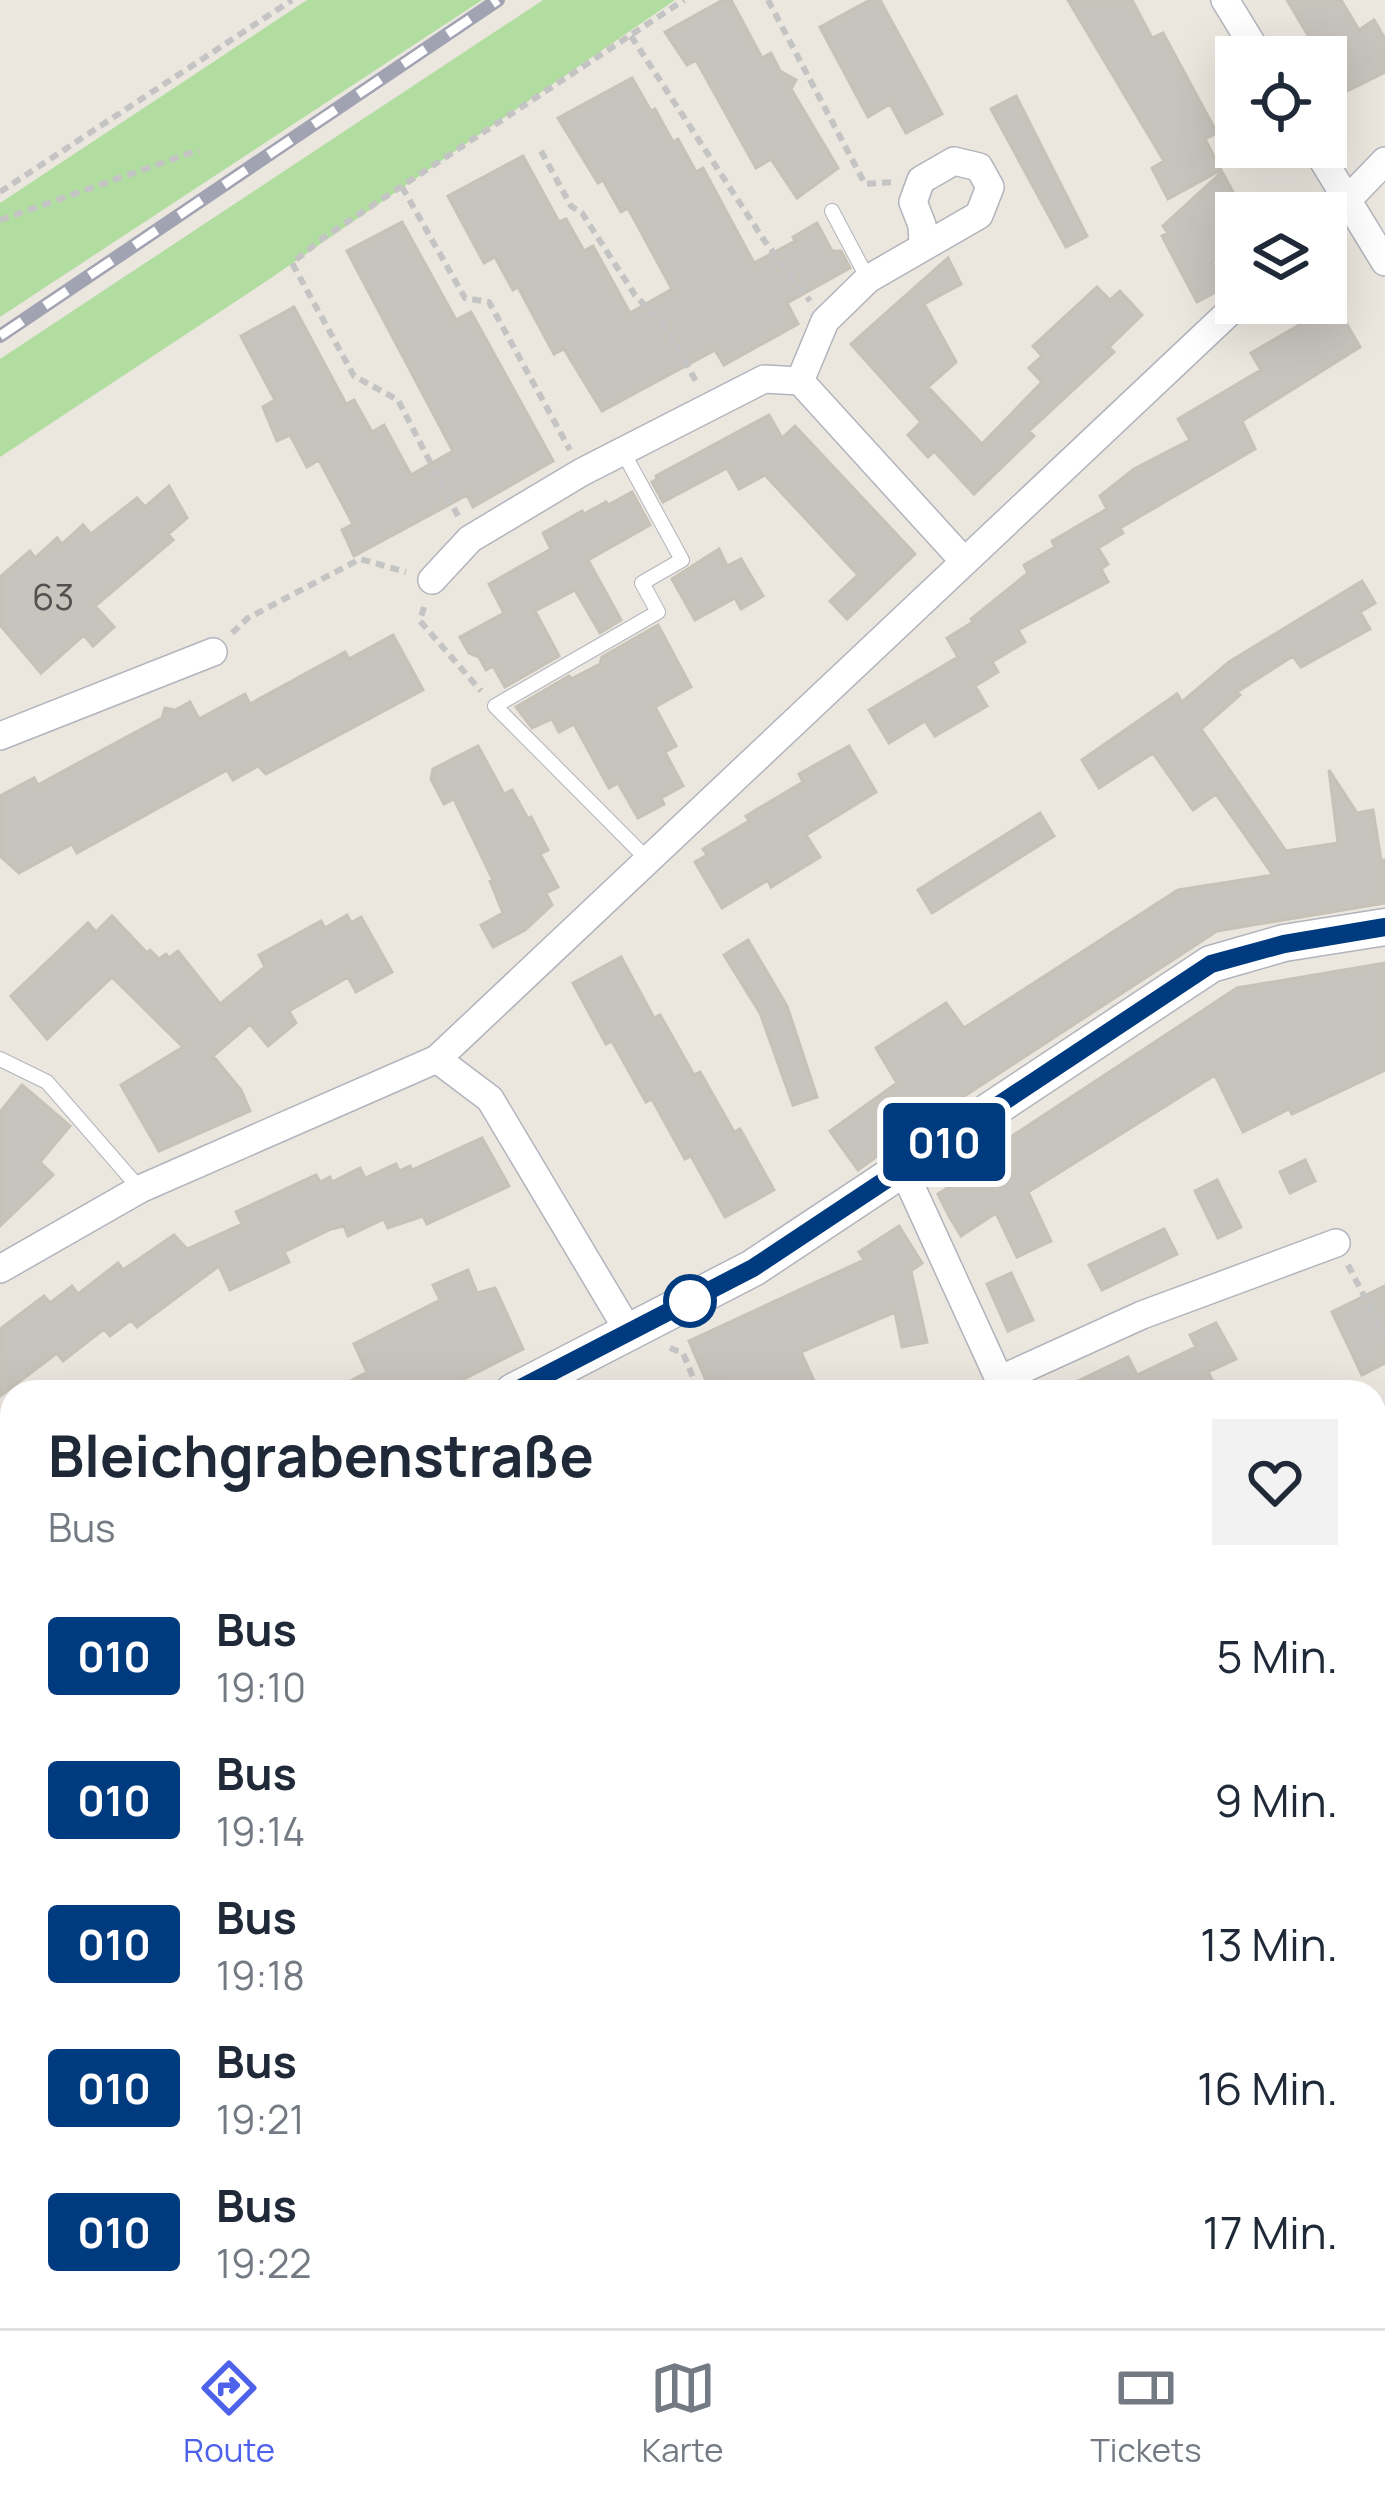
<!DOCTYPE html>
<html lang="de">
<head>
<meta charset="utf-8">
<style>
	:root { --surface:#fff; --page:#f2f2f3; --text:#1f2937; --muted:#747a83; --line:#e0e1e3; --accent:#4d61ea }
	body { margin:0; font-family:Manrope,sans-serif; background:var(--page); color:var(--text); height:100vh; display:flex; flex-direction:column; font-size:45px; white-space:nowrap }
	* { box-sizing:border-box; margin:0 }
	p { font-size:39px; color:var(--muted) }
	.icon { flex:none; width:66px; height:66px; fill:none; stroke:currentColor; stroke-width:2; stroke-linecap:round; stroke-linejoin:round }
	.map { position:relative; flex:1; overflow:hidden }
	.side { position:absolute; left:0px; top:1380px; width:1386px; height:948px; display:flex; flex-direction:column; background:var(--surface); border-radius:36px 36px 0 0; box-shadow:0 12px 48px #0002 }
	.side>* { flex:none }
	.badge { padding:0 24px; border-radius:9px; font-size:42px; line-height:78px }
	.buttons { position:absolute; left:1215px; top:36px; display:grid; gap:24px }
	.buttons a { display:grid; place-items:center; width:132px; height:132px; border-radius:0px; background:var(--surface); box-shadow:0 12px 48px #0002; font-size:60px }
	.map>.badge { position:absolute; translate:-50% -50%; box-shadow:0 0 0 6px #fff }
	.round { display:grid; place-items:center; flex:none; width:126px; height:126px; border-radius:0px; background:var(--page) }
	.overview { display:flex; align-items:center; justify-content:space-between; height:204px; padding:0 48px }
	h1 { font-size:57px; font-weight:700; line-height:90px }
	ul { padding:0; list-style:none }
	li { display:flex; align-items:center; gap:36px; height:144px; padding:0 48px }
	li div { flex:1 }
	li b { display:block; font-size:45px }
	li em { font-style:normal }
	li .badge { min-width:132px; font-weight:700; text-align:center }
	.tab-bar { display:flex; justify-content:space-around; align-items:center; height:168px; border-top:3px solid var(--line); background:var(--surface); font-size:33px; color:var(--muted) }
	.tab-bar a { display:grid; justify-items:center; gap:6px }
	.tab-bar .current { color:var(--accent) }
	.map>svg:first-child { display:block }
	.education { fill:#ebe4cf }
	.green { fill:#b1dda0 }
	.building { fill:#c7c4bd; stroke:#c7c2b8; stroke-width:3 }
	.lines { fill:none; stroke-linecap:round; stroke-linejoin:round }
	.lane-casing { stroke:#b2b4bd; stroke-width:16 }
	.street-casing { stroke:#b2b4bd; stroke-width:30 }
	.secondary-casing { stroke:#b2b4bd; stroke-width:39 }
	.path { stroke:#c4c4c4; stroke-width:6; stroke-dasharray:9 6; stroke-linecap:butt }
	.lane { stroke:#fff; stroke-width:14 }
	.street { stroke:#fff; stroke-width:27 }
	.secondary { stroke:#fff; stroke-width:36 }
	.rail-casing { stroke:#a1a3b3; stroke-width:14 }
	.rail { stroke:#fff; stroke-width:9; stroke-dasharray:27; stroke-linecap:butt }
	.line-casing { stroke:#fff; stroke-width:27 }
	.line { stroke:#003b80; stroke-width:18 }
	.stop-dot { fill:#fff; stroke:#003b80; stroke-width:6 }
	.labels { text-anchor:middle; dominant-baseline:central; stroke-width:9; stroke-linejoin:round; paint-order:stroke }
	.number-label { font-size:36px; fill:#525150 }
</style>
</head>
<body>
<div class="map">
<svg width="1385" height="2328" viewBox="0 0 1385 2328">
	<rect width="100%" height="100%" fill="#ebe6de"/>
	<path class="education" d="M0 2100 12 2128V2316H20L12 2328H0Z"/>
	<path class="green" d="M307 0H482L0 317V203Z
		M543 0H675L268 280 0 457V359Z
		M1385 1907V2313L1374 2300V1915Z"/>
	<path class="building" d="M723 0H731L762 58 771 53 780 71 796 80 791 89 838 168 797 198 771 159 756 168 696 60 687 65 665 32Z
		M870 0H880L942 114 906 133 890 104 868 117 820 27Z
		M1068 0H1132L1152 38 1163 33 1217 133 1205 139 1221 170 1168 199 1152 168 1164 161Z
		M1287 0H1341L1359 30 1374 20 1385 39V72L1343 93 1326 65V57H1321Z
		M632 78 651 111 655 109 673 142 678 139 696 172 703 168 754 263 795 241 793 237 817 223 832 251H841L850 268 787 303 798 324 724 365 715 350 602 411 564 349 554 354 518 287 513 290 495 257 484 263 448 196 523 156 559 222 566 219 584 251 593 246 630 313 672 289 628 208 621 212 603 180 598 183 558 118Z
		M1016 96 1087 236 1066 247 991 109Z
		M1222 172 1236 197 1224 203 1236 226V250L1212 262 1225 287 1197 302 1162 236 1168 233 1163 226Z
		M402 222 456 320 471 312 553 461 473 507 467 495 354 556 342 530 353 524 319 460 307 467 290 435 277 441 263 407 275 400 241 336 294 307 346 404 354 400 372 432 384 425 411 475 453 451 347 251Z
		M948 258 961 284 924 304 956 362 928 387 982 444 1042 382 1029 368 1042 356 1033 346 1097 287 1110 300 1120 291 1142 315 1109 347 1114 352 1029 431 1034 436 974 494 934 451 928 457 908 435 921 422 851 344Z
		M1335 304 1360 347 1242 421 1255 449 1120 528 1123 533 1098 548 1108 564 1101 569 1108 582 1018 630 1025 642 992 662 998 672 975 686 987 706 935 736 925 721 889 743 869 710 958 657 947 638 973 622 971 619 1028 573 1024 565 1055 547 1052 541 1107 509 1100 496 1134 469 1190 440 1178 419 1261 370 1251 353Z
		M769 415 782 438 795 426 915 554 847 619 830 601 858 575 765 475 739 489 727 468 663 502 652 482 657 479 656 476Z
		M169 486 187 518 168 534 173 540 95 606 114 627 93 646 84 635 41 673 0 625V577L30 551 35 558 57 538 62 544 83 525 91 534 137 498 145 507Z
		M632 492 650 525 588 560 621 620 600 633 575 590 535 611 559 656 505 687 493 666 486 670 479 657 469 653 460 637 504 613 489 584 551 549 543 533 582 511 584 514 606 502 608 505Z
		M719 549 727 566 741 559 763 596 741 609 735 598 695 620 672 579Z
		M1362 581 1375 603 1360 612 1370 629 1301 667 1293 656 1237 692 1240 695 1201 729 1286 851 1338 843 1329 770 1357 813 1373 810 1381 860H1385V903L1217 931 923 1123 858 1170 830 1131 897 1083 876 1048 946 1003 964 1028 1178 890 1273 875 1216 794 1193 810 1153 753 1099 788 1082 760 1177 694 1182 702 1229 662Z
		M658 625 691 687 655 707 676 746 665 752 683 786 661 798 664 804 638 818 618 783 609 788 574 724 559 732 552 719 532 728 516 707 569 676 571 679 600 664 602 657Z
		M393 635 423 690 266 774 258 766 233 780 227 770 77 853 72 844 19 873 0 856V796L34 778 38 785 69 768 162 718 165 708 175 710 190 702 199 719 245 694 250 704 345 652 349 659Z
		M478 746 504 794 512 790 528 819 531 817 548 850 540 854 558 887 546 893 552 905 525 930 493 947 481 925 503 913 490 881 493 880 454 799 444 804 431 779 433 769Z
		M849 746 876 792 806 835 820 857 771 887 768 880 722 908 695 862 707 855 703 849 749 821 746 816 803 782 799 774Z
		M1040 813 1054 836 932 913 918 890Z
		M347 915 351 923 361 917 392 972 356 992 348 977 289 1011 296 1023 268 1046 250 1024 213 1056 241 1090 250 1111 159 1151 121 1085 183 1047 112 977 47 1039 11 996 88 923 96 932 112 916 147 953 150 950 159 959 166 954 169 958 178 951 220 1004 265 967 259 955 321 921 325 928Z
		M748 940 787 1006 817 1097 793 1105 760 1013 724 955Z
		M621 957 654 1018 660 1015 694 1075 700 1072 734 1132 740 1129 774 1190 725 1217 691 1156 685 1159 652 1099 646 1102 612 1041 606 1044 573 983Z
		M1385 963V1070L1292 1114 1289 1109 1243 1132 1215 1075 1028 1192 1051 1241 1017 1257 996 1213 961 1236 949 1216 938 1194 960 1180 956 1173 1237 988Z
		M22 1085 70 1126 40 1162 53 1175 0 1226V1112Z
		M482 1138 509 1186 427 1224 423 1216 388 1228 384 1219 348 1236 344 1226 331 1229 284 1252 289 1262 230 1290 219 1266 137 1327 131 1320 110 1336 104 1329 63 1361 57 1353 0 1396V1329L44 1296 50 1303 72 1286 78 1294 118 1263 123 1270 174 1235 187 1249 242 1224 236 1212 316 1175 320 1182 330 1177 332 1182 360 1168 365 1178 396 1164 399 1171 410 1166 412 1170Z
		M1305 1160 1315 1181 1290 1193 1280 1172Z
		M1217 1180 1241 1227 1218 1238 1195 1191Z
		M899 1226 922 1263 911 1271 927 1342 902 1347 895 1312 801 1352 819 1392H728L722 1379 708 1385 689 1341 864 1260 859 1252Z
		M1164 1229 1177 1254 1102 1290 1089 1265Z
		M468 1270 477 1293 495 1288 523 1349 438 1392H330L367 1372 354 1344 440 1300 433 1285Z
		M1011 1273 1033 1320 1008 1331 987 1284Z
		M1385 1286V1363L1362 1375 1332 1312Z
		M1216 1323 1236 1359 1208 1372 1218 1392H1055L1128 1357 1137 1375 1196 1347 1190 1335Z"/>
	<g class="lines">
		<defs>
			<path id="lane" d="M832 211 868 279
				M623 452 682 560 642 583 658 612 495 706 647 859
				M0 1059 47 1082 140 1189"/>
			<path id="street" d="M1225 0 1260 57
				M1315 147 1385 262
				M1326 222 1385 161
				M800 381 963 560
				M432 580 470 539 582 472 764 379 800 381 825 321 868 279 979 215 990 187 979 167 954 161 921 180 913 202 922 225 923 244
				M0 736 213 652
				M437 1059 1239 303
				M903 1169 1005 1392
				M0 1269 140 1189 437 1059 490 1099 629 1332
				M999 1380 1142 1315 1336 1243
				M456 2316 470 2328
				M1125 2316 1135 2328
				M233 2328 240 2316"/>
			<path id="secondary" d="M513 1392 753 1268 1211 964 1284 943 1385 927
				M0 1698 12 1692"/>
		</defs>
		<use href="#lane" class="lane-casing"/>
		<use href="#street" class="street-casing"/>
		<use href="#secondary" class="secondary-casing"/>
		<path class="path" d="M768 0 865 184 893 182
			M631 36 764 240 810 301
			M541 151 571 206 582 213 635 295 668 330 698 385
			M402 187 465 298 489 302 570 450
			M0 192 292 0
			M0 220 199 150
			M458 516 398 400 354 376 292 263 323 238 684 0
			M424 607 420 621 481 691
			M232 633 248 618 360 559 406 572
			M1348 1265 1385 1336
			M670 1348 683 1353 699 1392
			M1374 1517 1385 1512
			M1374 1727 1385 1721
			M0 1801 12 1827
			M0 1900 12 1895
			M0 2003 8 2026 12 2094
			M1374 2078 1385 2069
			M1374 2109 1385 2122
			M1167 2328 1186 2316"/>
		<use href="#lane" class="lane"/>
		<use href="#street" class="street"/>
		<use href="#secondary" class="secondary"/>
		<defs>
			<path id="rail" d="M0 336 498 0"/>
		</defs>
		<use href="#rail" class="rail-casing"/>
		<use href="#rail" class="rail"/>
	</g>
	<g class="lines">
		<defs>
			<path id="line" d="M513 1392 753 1268 1211 964 1284 944 1385 927"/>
		</defs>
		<use href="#line" class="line-casing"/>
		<use href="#line" class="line"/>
	</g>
	<circle class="stop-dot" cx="690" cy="1301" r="24"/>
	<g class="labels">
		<g class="number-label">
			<text x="53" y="596">63</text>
		</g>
	</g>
</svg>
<div class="buttons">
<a><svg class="icon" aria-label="locate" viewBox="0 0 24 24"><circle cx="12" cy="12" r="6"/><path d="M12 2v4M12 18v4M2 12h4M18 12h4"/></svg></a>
<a><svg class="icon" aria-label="layers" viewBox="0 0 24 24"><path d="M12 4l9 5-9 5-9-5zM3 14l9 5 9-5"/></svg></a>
</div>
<b class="badge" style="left:944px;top:1142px;background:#003b80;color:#fff">010</b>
<section class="side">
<div class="overview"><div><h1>Bleichgrabenstraße</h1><p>Bus</p></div><a class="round"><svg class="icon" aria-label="heart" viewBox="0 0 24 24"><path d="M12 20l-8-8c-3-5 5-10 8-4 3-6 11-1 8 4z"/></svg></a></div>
<ul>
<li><span class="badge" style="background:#003b80;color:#fff">010</span><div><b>Bus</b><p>19:10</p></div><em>5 Min.</em></li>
<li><span class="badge" style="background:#003b80;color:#fff">010</span><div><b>Bus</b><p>19:14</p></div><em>9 Min.</em></li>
<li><span class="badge" style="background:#003b80;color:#fff">010</span><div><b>Bus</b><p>19:18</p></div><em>13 Min.</em></li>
<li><span class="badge" style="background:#003b80;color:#fff">010</span><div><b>Bus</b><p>19:21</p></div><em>16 Min.</em></li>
<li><span class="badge" style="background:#003b80;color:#fff">010</span><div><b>Bus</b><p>19:22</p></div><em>17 Min.</em></li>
</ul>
</section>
</div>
<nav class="tab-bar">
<a class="current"><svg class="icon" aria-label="directions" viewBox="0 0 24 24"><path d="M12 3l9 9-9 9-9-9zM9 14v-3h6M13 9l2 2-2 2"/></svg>Route</a>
<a><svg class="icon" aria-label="map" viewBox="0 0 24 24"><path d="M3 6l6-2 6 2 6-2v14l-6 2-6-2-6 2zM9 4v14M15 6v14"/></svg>Karte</a>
<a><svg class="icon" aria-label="tickets" viewBox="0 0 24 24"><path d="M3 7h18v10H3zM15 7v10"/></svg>Tickets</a>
</nav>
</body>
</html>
